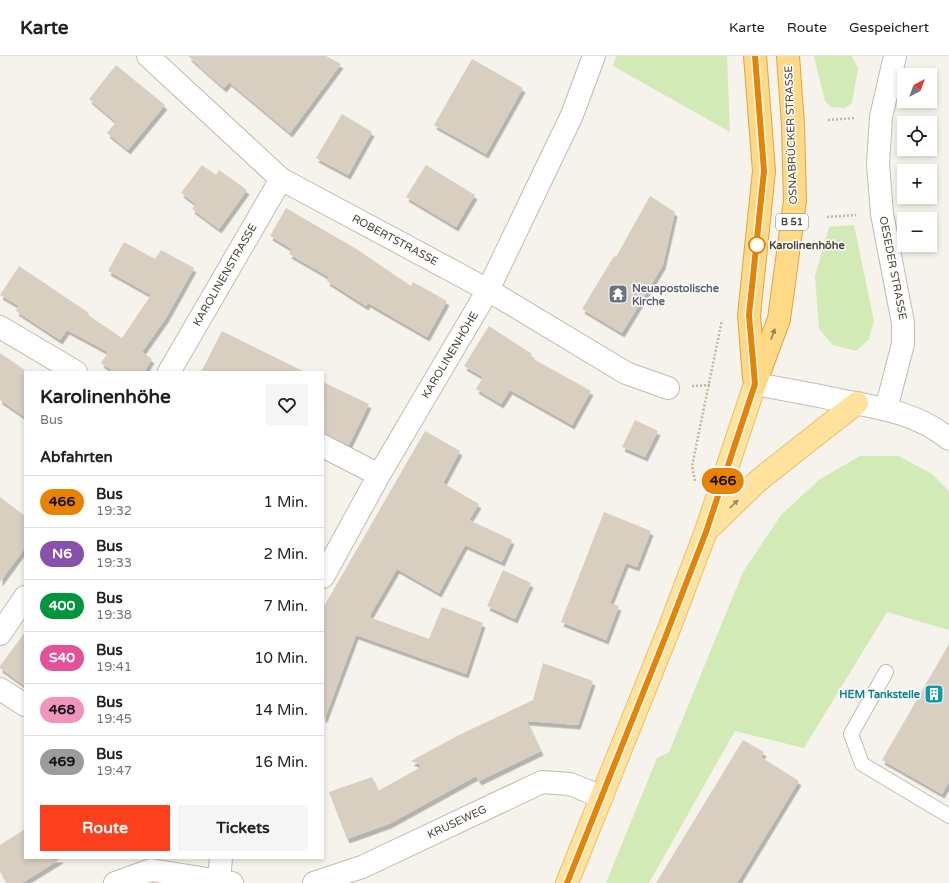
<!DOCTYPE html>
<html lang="de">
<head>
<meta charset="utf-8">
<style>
	:root { --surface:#fff; --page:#f6f6f6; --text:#202124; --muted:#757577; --line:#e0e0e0; --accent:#fc3f1d }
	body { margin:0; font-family:"Varela Round",sans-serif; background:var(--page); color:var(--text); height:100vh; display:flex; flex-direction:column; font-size:15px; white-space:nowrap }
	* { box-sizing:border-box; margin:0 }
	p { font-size:13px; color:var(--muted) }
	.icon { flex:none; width:22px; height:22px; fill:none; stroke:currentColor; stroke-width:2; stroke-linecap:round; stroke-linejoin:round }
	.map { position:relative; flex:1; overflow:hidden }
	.details { position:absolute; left:24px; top:315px; width:300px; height:488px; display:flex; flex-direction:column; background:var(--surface); border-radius:0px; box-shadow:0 2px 6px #0003 }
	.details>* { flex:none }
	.badge { padding:0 8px; border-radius:13px; font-size:14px; line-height:26px }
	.needle { width:26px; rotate:41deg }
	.tools { position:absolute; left:897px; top:12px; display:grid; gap:8px }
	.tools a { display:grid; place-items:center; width:40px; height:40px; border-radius:0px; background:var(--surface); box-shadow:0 2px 6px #0003; font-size:20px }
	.map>.badge { position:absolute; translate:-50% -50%; box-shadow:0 0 0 2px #fff }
	h2 { padding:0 16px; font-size:15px; line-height:36px }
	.round { display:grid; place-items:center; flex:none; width:42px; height:42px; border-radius:0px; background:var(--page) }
	.summary { display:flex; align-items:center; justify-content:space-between; height:68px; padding:0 16px }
	h1 { font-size:19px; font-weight:700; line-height:30px }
	.action { display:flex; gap:8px; margin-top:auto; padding:8px 16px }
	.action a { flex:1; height:46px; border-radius:0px; background:var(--accent); color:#fff; font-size:16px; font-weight:700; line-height:46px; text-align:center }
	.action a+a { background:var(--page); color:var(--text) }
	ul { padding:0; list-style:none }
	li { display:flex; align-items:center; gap:12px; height:52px; padding:0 16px; border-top:1px solid var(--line) }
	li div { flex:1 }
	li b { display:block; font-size:15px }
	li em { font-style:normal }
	li .badge { min-width:44px; font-weight:700; text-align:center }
	header { display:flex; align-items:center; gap:24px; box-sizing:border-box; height:56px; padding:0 20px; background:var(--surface); border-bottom:1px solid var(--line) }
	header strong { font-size:19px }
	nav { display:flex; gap:22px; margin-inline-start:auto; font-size:14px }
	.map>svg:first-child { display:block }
	.green { fill:#d2eab5 }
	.building { fill:#d8cfc1; filter:url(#shadow) }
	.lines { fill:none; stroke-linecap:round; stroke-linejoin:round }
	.service-casing { stroke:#c2bbae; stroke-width:16 }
	.minor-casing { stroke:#c2bbae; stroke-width:24 }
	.tertiary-casing { stroke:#c2bbae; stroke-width:24 }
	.primary-casing { stroke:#e6c16a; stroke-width:24 }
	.trunk-casing { stroke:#e0a43c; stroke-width:24 }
	.path { stroke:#c4b79f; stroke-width:2.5; stroke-dasharray:2 2; stroke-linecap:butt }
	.service { stroke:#fff; stroke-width:14 }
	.minor { stroke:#fff; stroke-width:22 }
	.tertiary { stroke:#fff; stroke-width:22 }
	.primary { stroke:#ffe39c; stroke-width:22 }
	.trunk { stroke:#ffd985; stroke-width:22 }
	.oneway { fill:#938057 }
	.oneway2 { fill:#9c8c66 }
	.line-casing { stroke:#fff; stroke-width:9 }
	.line { stroke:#e88200; stroke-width:6 }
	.stop-dot { fill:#fff; stroke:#e88200; stroke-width:2 }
	.labels { text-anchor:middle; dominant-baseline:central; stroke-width:3; stroke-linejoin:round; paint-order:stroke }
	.shield { fill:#fff; stroke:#817c74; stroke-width:1 }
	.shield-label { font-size:10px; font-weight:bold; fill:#4b4439 }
	.street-label { font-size:11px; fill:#4b4439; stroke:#fff }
	.stop-label { font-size:11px; font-weight:bold; fill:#4b4439; stroke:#fff; text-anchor:start }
	.worship-label { font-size:11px; font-weight:bold; fill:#5b616d; stroke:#fff; text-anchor:start }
	.culture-label { font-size:11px; font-weight:bold; fill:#0d838f; stroke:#fff; text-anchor:end }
</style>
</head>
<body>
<header>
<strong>Karte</strong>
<nav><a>Karte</a><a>Route</a><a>Gespeichert</a></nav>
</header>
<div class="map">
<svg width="949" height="827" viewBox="0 0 949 827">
	<defs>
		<filter id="shadow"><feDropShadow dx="2.5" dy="4.5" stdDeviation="0" flood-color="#0004"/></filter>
	</defs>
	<rect width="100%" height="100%" fill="#f6f3ec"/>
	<path class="green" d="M616 0H727L730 76 613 10Z
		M814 0H852L858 12 852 47 845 52 831 51 825 45Z
		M854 169 874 265 869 283 856 295 833 289 819 273 815 220 829 171Z
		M860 400H899L932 418 949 435V574L887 556 804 692 735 675 649 827H606L657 702 669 696 743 516 781 459 820 423Z"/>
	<path class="building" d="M188 0H326L341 8 290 77 229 26 224 32Z
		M472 3 523 32 486 98 434 69Z
		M116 9 165 49 128 94 107 77 116 66 89 43Z
		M342 58 372 76 348 119 316 102Z
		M202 109 216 119 219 114 247 134 219 173 192 153 196 148 181 137Z
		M426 109 475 139 456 171 406 141Z
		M650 140 675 156 663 209 622 277 582 253 614 200 616 201Z
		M286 152 358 194 411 230 413 226 447 245 427 281 368 247 366 250 327 225 329 221 289 198 292 193 270 180Z
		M124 186 155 203 161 194 194 212 166 262 142 296 152 303 144 316 139 314 138 316H114L101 307 108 296 67 274 60 284 16 255 19 250 0 239 19 210 89 257 88 259 122 282 151 239 108 215Z
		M489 270 532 298 530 301 591 335 572 369 510 334 501 348 476 333 483 321 464 310Z
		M222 275 252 290 305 316H201Z
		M0 297 25 314V361L0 344Z
		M323 326 369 348 349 389 323 377Z
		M635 364 658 375 645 401 622 391Z
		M425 375 460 395 443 427 479 448 469 464 512 484 502 506 465 489 439 537 397 513 369 561 429 583 442 551 483 567 466 618 356 579 325 662H323V552Z
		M0 441 25 460V492L0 526Z
		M604 456 651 475 637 511 626 507 610 547 619 550 606 584 561 566Z
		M503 514 531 527 515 563 487 550Z
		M25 576V630L0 612V610Z
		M949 588V726L942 738 882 704Z
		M543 607 593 625 578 669 527 665 541 695 479 725 476 720 389 768 347 783 329 736 372 721 378 735 421 711 419 708 411 705 457 680 533 644Z
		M743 684 764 696 761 701 799 725 737 827H656Z
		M25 773V802H62L22 827H7L0 816V789Z"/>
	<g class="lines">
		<defs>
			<path id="service" d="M886 616 851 678 862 708 949 760"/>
			<path id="minor" d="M148 0 281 123 488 234 626 317 668 332
				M0 271 76 316
				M169 316 281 123
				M886 353 903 288V267L882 158 878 108 881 61 895 0
				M323 390 379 419
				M323 521 379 419 488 234 572 59 594 0
				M0 578 25 541
				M0 633 25 649
				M219 825 221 802
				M115 827 151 814 232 827
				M314 827 362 811 542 726 570 728 602 741"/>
			<path id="tertiary" d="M755 328C783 333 811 338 839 344 879 352 916 356 949 383"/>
			<path id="primary" d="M708 473 759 424 821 375 857 347
				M567 827 669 573 706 475 755 328"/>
			<path id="trunk" d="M754 322 749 259 764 115 755 0
				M755 328 779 263 795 145 793 69 788 0"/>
		</defs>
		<use href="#service" class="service-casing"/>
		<use href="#minor" class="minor-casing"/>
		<use href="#tertiary" class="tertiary-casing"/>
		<use href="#primary" class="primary-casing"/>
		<use href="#trunk" class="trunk-casing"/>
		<path class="path" d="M828 64 855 62
			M827 161 856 159
			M692 330 710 329
			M695 425 692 410 722 264"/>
		<use href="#service" class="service"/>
		<use href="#minor" class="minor"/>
		<use href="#tertiary" class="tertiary"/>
		<use href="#primary" class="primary"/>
		<use href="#trunk" class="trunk"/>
	</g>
	<defs><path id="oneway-solid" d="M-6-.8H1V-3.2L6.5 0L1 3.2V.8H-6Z"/></defs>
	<use class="oneway" href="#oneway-solid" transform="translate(773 278) rotate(-70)"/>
	<use class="oneway2" href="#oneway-solid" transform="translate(734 448) rotate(-44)"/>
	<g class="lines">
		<defs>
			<path id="line" d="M567 827 663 587 706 476 755 328 749 259 764 115 755 0"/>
		</defs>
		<use href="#line" class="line-casing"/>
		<use href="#line" class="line"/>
	</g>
	<defs>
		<symbol id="temple-square" viewBox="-11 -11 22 22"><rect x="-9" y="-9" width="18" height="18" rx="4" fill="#6b7280" stroke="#fff"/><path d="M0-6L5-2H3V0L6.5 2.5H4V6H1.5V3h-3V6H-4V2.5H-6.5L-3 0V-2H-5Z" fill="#fff"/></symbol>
		<symbol id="building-square" viewBox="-11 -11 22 22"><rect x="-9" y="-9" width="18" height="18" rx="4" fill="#0f9aa8" stroke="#fff"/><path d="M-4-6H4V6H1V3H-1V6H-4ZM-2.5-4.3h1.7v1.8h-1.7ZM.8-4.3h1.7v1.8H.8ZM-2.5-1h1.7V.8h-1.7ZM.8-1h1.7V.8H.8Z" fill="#fff"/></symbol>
	</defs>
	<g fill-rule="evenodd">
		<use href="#temple-square" x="607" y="227" width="22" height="22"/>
		<use href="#building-square" x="923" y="627" width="22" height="22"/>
	</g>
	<circle class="stop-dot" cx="757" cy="189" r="8"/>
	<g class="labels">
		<rect class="shield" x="776" y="158" width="32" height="16" rx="3"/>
		<g class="shield-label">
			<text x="792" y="166">B 51</text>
		</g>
		<g class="street-label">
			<text transform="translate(791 79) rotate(-92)">OSNABRÜCKER STRASSE</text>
			<text transform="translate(395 184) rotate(28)">ROBERTSTRASSE</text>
			<text transform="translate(893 212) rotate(79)">OESEDER STRASSE</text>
			<text transform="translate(225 219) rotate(-60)">KAROLINENSTRASSE</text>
			<text transform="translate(450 299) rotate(-59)">KAROLINENHÖHE</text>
			<text transform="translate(457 766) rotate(-25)">KRUSEWEG</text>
		</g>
		<g class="stop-label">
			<text x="769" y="189">Karolinenhöhe</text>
		</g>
		<g class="worship-label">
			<text x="632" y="232">Neuapostolische<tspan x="632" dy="13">Kirche</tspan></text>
		</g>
		<g class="culture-label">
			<text x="920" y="638">HEM Tankstelle</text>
		</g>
	</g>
</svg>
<div class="tools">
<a><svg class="needle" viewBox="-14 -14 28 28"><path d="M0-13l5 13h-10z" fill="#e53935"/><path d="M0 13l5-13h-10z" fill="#757577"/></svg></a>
<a><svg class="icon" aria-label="locate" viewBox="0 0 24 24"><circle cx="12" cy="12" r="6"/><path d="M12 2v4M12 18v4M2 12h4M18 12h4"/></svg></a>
<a>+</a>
<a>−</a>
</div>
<b class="badge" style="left:723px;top:425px;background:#e88200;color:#111">466</b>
<section class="details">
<div class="summary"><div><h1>Karolinenhöhe</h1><p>Bus</p></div><a class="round"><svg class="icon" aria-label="heart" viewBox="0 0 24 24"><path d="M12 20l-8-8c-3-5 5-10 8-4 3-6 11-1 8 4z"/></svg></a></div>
<h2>Abfahrten</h2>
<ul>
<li><span class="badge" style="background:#e88200;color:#111">466</span><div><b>Bus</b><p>19:32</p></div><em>1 Min.</em></li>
<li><span class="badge" style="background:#8951ae;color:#fff">N6</span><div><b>Bus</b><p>19:33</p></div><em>2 Min.</em></li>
<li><span class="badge" style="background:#00963e;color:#fff">400</span><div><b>Bus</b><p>19:38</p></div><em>7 Min.</em></li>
<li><span class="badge" style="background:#e35197;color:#fff">S40</span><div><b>Bus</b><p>19:41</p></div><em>10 Min.</em></li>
<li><span class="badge" style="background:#f193bd;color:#111">468</span><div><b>Bus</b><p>19:45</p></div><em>14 Min.</em></li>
<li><span class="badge" style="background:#9c9c9d;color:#111">469</span><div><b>Bus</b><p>19:47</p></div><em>16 Min.</em></li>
</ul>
<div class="action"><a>Route</a><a>Tickets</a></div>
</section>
</div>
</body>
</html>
